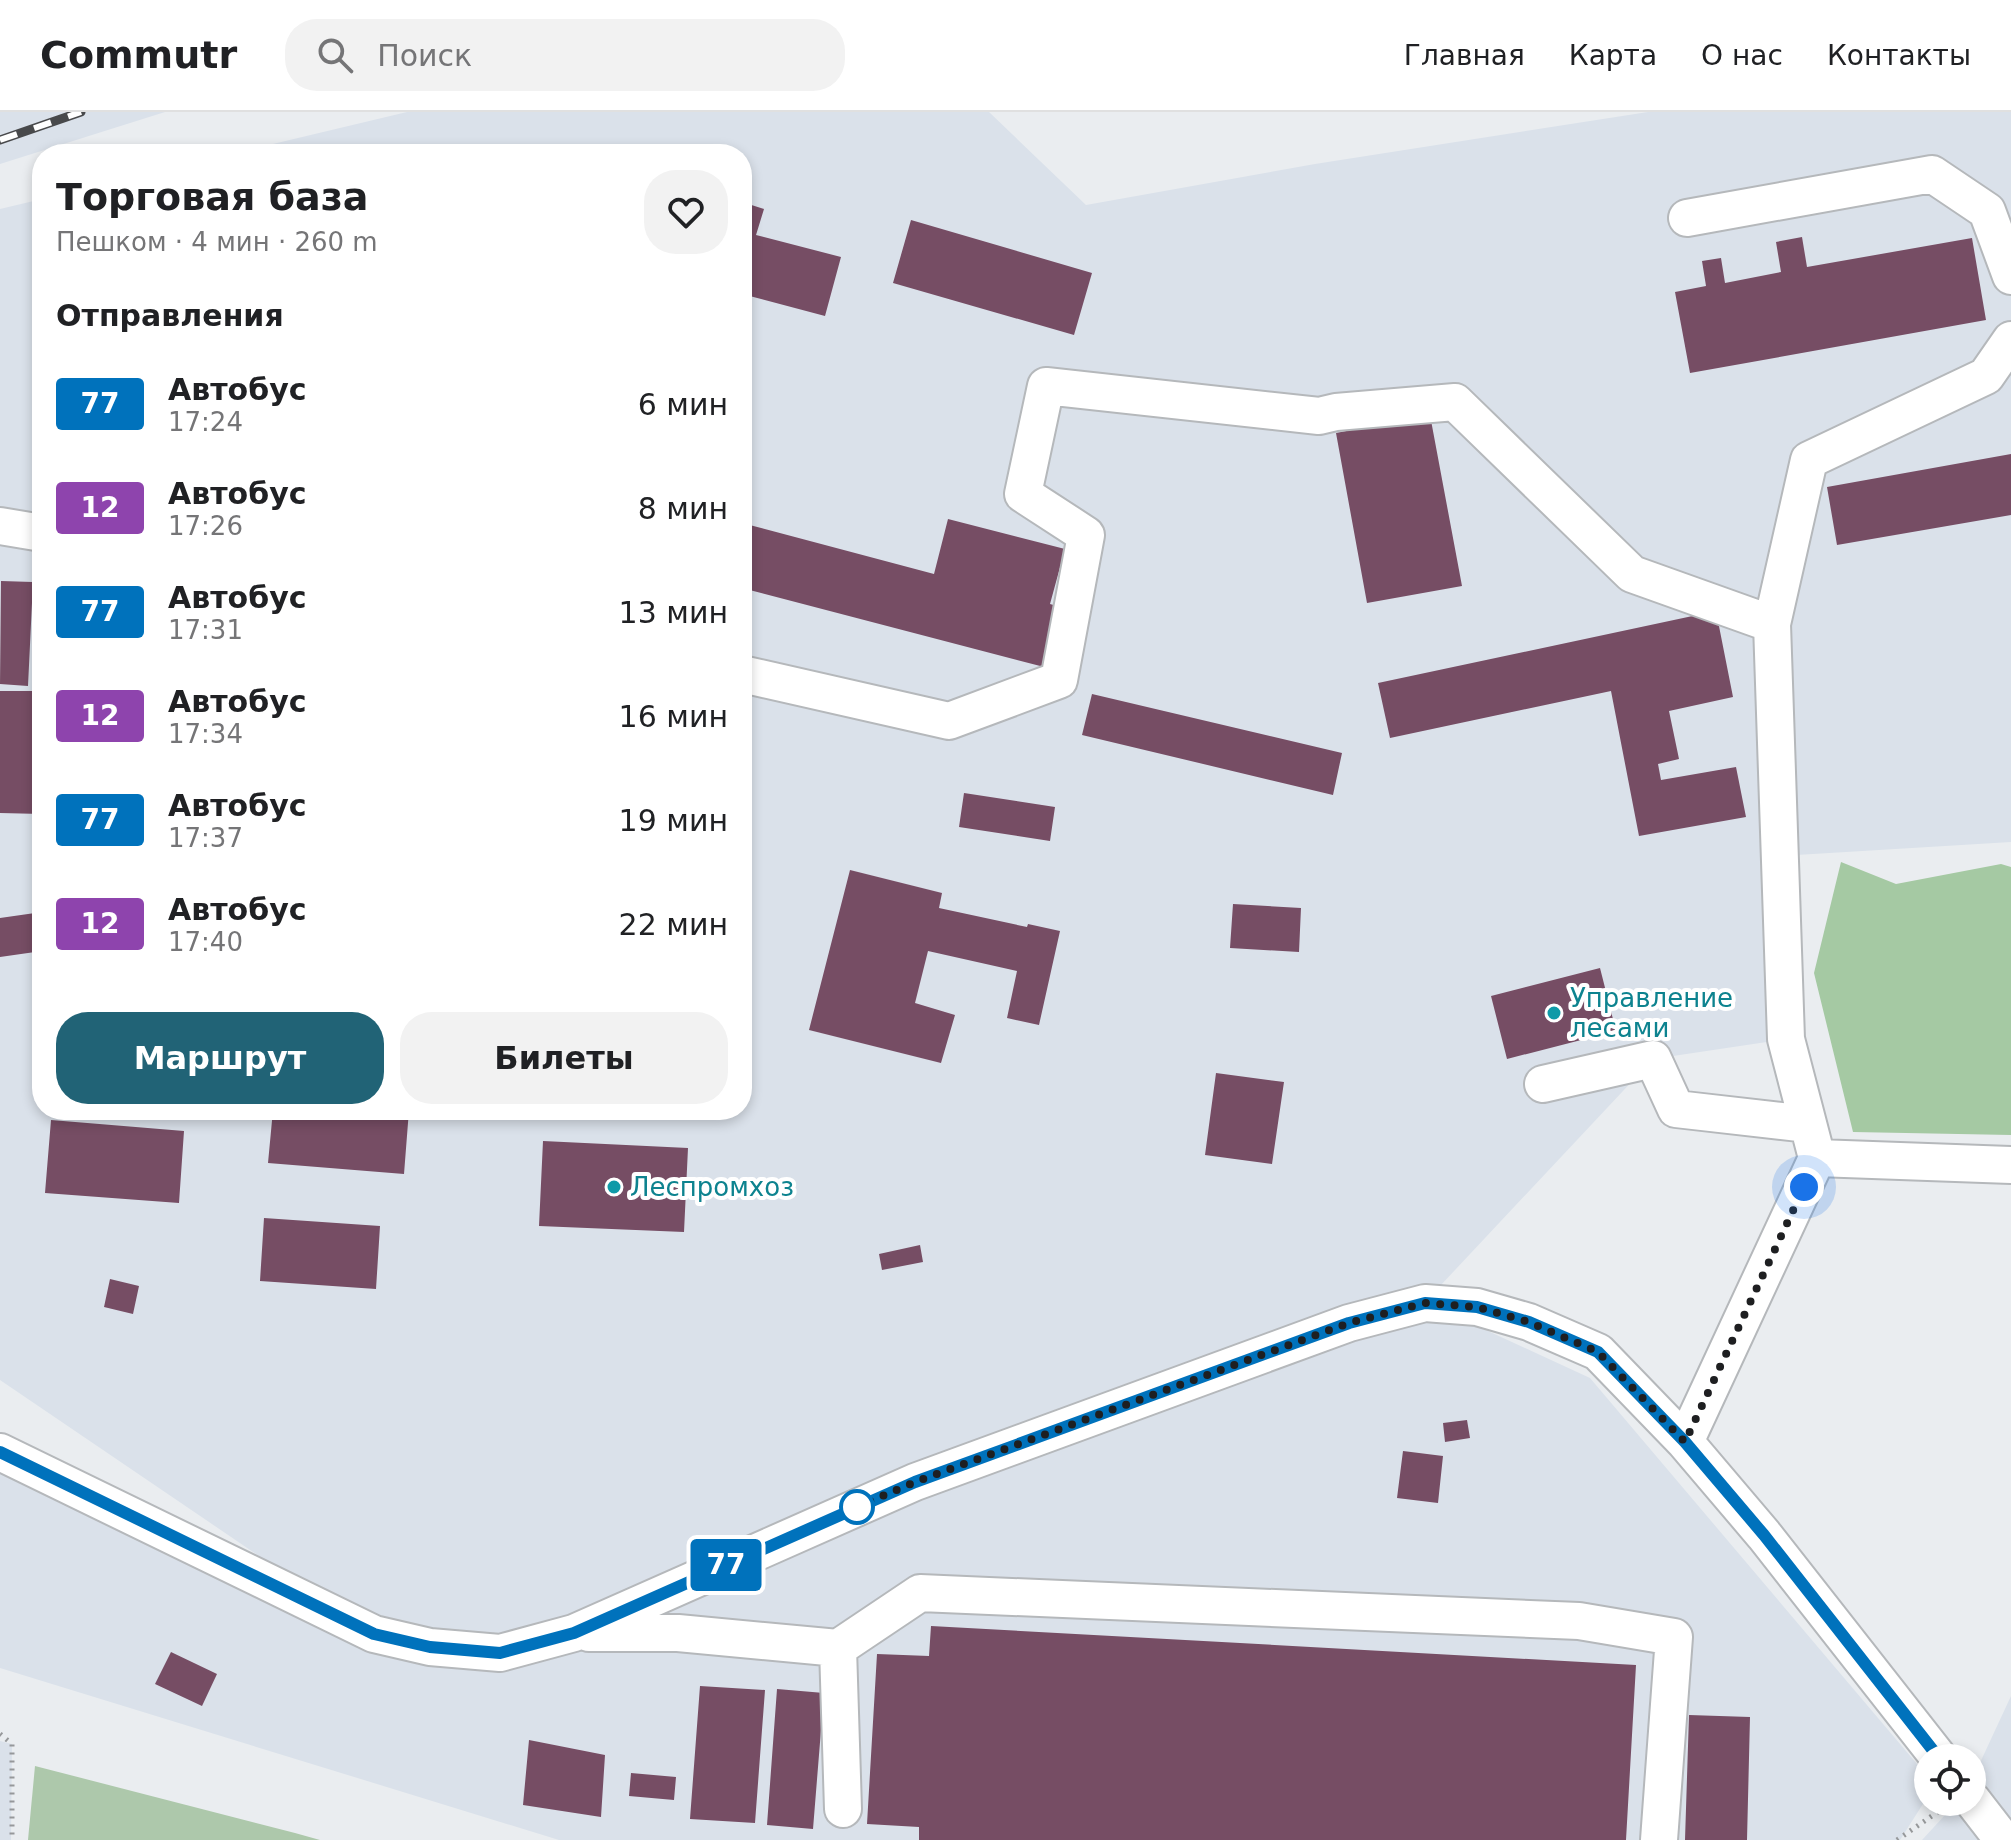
<!DOCTYPE html>
<html lang="ru">
<head>
<meta charset="utf-8">
<style>
	:root { --surface:#fff; --page:#f2f2f2; --text:#202124; --muted:#757577; --line:#e0e0e0; --accent:#216376 }
	body { margin:0; font-family:"DejaVu Sans",sans-serif; background:var(--page); color:var(--text); height:100vh; display:flex; flex-direction:column; font-size:30px; white-space:nowrap }
	* { box-sizing:border-box; margin:0 }
	p { font-size:26px; color:var(--muted) }
	.icon { flex:none; width:44px; height:44px; fill:none; stroke:currentColor; stroke-width:2; stroke-linecap:round; stroke-linejoin:round }
	.map { position:relative; flex:1; overflow:hidden }
	.details { position:absolute; left:32px; top:32px; width:720px; height:976px; display:flex; flex-direction:column; background:var(--surface); border-radius:32px; box-shadow:0 4px 12px #0003 }
	.details>* { flex:none }
	.badge { padding:0 16px; border-radius:6px; font-size:28px; line-height:52px }
	.controls { position:absolute; left:1914px; top:1632px; display:grid; gap:16px }
	.controls a { display:grid; place-items:center; width:72px; height:72px; border-radius:50%; background:var(--surface); box-shadow:0 4px 12px #0003; font-size:40px }
	.you { position:absolute; width:40px; height:40px; margin:-20px; border:6px solid #fff; border-radius:50%; background:#1a73e8; box-shadow:0 0 0 12px #1a73e833 }
	.map>.badge { position:absolute; translate:-50% -50%; box-shadow:0 0 0 4px #fff }
	h2 { padding:0 24px; font-size:30px; line-height:72px }
	.round { display:grid; place-items:center; flex:none; width:84px; height:84px; border-radius:32px; background:var(--page) }
	.head { display:flex; align-items:center; justify-content:space-between; height:136px; padding:0 24px }
	h1 { font-size:38px; font-weight:800; line-height:60px }
	.primary-button { display:flex; gap:16px; margin-top:auto; padding:16px 24px }
	.primary-button a { flex:1; height:92px; border-radius:32px; background:var(--accent); color:#fff; font-size:32px; font-weight:800; line-height:92px; text-align:center }
	.primary-button a+a { background:var(--page); color:var(--text) }
	ul { padding:0; list-style:none }
	li { display:flex; align-items:center; gap:24px; height:104px; padding:0 24px }
	li div { flex:1 }
	li b { display:block; font-size:30px }
	li em { font-style:normal }
	li .badge { min-width:88px; font-weight:700; text-align:center }
	header { display:flex; align-items:center; gap:48px; box-sizing:border-box; height:112px; padding:0 40px; background:var(--surface); border-bottom:2px solid var(--line) }
	header strong { font-size:38px }
	nav { display:flex; gap:44px; margin-inline-start:auto; font-size:28px }
	.search { width:560px; height:72px; background:var(--page); display:flex; align-items:center; gap:20px; box-sizing:border-box; padding:0 28px; border-radius:32px; color:var(--muted); font-size:30px }
	.map>svg:first-child { display:block }
	.built { fill:#dae1ea }
	.green { fill:#adc8ab }
	.forest { fill:#a5c9a3 }
	.building { fill:#764d64 }
	.lines { fill:none; stroke-linecap:round; stroke-linejoin:round }
	.minor-casing { stroke:#b5b8bb; stroke-width:40 }
	.path { stroke:#96989a; stroke-width:5; stroke-dasharray:2 6; stroke-linecap:butt }
	.minor { stroke:#fff; stroke-width:36 }
	.rail-casing { stroke:#48494b; stroke-width:9 }
	.rail { stroke:#fff; stroke-width:6; stroke-dasharray:18; stroke-linecap:butt }
	.line-casing { stroke:#fff; stroke-width:18 }
	.line { stroke:#0072bc; stroke-width:12 }
	.walk { stroke:#1e1f21; stroke-width:8; stroke-dasharray:0 14.4 }
	.culture-dot { fill:#0f9aa8; stroke:#fff; stroke-width:3 }
	.stop-dot { fill:#fff; stroke:#0072bc; stroke-width:4 }
	.labels { text-anchor:middle; dominant-baseline:central; stroke-width:8; stroke-linejoin:round; paint-order:stroke }
	.culture-label { font-size:26px; fill:#0d838f; stroke:#fff; text-anchor:start }
</style>
</head>
<body>
<header>
<strong>Commutr</strong>
<div class="search"><svg class="icon" aria-label="search" viewBox="0 0 24 24"><circle cx="10" cy="10" r="6"/><path d="M15 15l6 6"/></svg>Поиск</div>
<nav><a>Главная</a><a>Карта</a><a>О нас</a><a>Контакты</a></nav>
</header>
<div class="map">
<svg width="2011" height="1728" viewBox="0 0 2011 1728">
	<rect width="100%" height="100%" fill="#eaedf0"/>
	<path class="built" d="M0 0H165L0 52Z
		M407 0H989L1086 93 1315 52 1648 0H2011V730L1780 744 1786 927 1653 947 1425 1190 1590 1266 1928 1665V1684L1900 1728H559L0 1556V1340L368 1518 0 1268V97L42 87V998H742V42H231Z
		M2011 1584V1728H1922L1957 1690H1972V1668Z
		M0 1629 12 1632 11 1728H0Z"/>
	<path class="green" d="M35 1654 295 1721 320 1728H28Z"/>
	<path class="forest" d="M1841 750 1896 772 2001 752 2011 755V1023L1853 1020 1814 861Z"/>
	<path class="building" d="M742 90 764 97 756 123 841 145 825 204 742 182Z
		M911 108 1092 161 1074 223 893 171Z
		M1802 125 1807 155 1972 126 1986 208 1690 261 1675 180 1706 174 1702 149 1721 146 1725 171 1781 160 1776 130Z
		M1430 303 1462 474 1367 491 1336 321Z
		M2011 342V403L1837 433 1827 375Z
		M948 407 1065 437 1050 492 1064 496 1048 556 742 476V411L934 462Z
		M1 469 33 470 28 574 0 572Z
		M1716 499 1733 585 1669 599 1679 647 1658 652 1661 668 1736 655 1746 705 1639 724 1611 579 1390 626 1378 571Z
		M0 579H42V702L0 701Z
		M1092 582 1342 641 1333 683 1082 623Z
		M964 681 1055 695 1050 729 959 715Z
		M850 758 942 781 939 796 1027 815 1028 812 1060 819 1039 913 1007 906 1017 859 928 839 915 891 955 903 941 951 809 918Z
		M1233 792 1301 796 1299 840 1230 836Z
		M42 800V839L0 845V806Z
		M1600 856 1616 919 1507 947 1491 884Z
		M1216 961 1284 970 1272 1052 1205 1043Z
		M273 998H409L404 1062 268 1051Z
		M51 1008 184 1019 179 1091 45 1081Z
		M543 1029 688 1036 684 1120 539 1114Z
		M264 1106 380 1114 376 1177 260 1169Z
		M920 1133 923 1150 882 1158 879 1142Z
		M110 1167 139 1174 133 1202 104 1195Z
		M1467 1308 1470 1326 1445 1330 1443 1311Z
		M1403 1339 1443 1344 1438 1391 1397 1386Z
		M931 1514 1636 1553 1626 1728H919V1715L867 1712 877 1542 929 1544Z
		M171 1540 217 1562 202 1594 155 1572Z
		M700 1574 765 1578 755 1711 690 1707Z
		M777 1577 824 1581 813 1717 767 1713Z
		M1689 1603 1750 1605 1747 1728H1685Z
		M529 1628 605 1643 601 1705 523 1693Z
		M631 1661 676 1665 674 1688 629 1684Z"/>
	<g class="lines">
		<defs>
			<path id="minor" d="M1687 106 1932 62 1987 99 2011 164
				M0 414 42 421
				M1772 512 1809 348 1986 264 2011 228
				M742 562 949 609 1059 568 1086 423 1023 382 1046 274 1319 304 1336 300 1455 290 1632 462 1772 512 1786 927 1817 1046
				M1543 972 1653 947 1676 997 1808 1012
				M1685 1330 1817 1046 2011 1053
				M0 1340 374 1522 430 1535 500 1541 574 1521 915 1370 1349 1211 1425 1191 1477 1195 1529 1210 1598 1240 1685 1330 1764 1423 1939 1646
				M589 1521H678L838 1536 843 1697
				M838 1536 920 1481 1579 1509 1674 1525 1659 1728
				M1972 1688 2003 1728"/>
		</defs>
		<use href="#minor" class="minor-casing"/>
		<path class="path" d="M0 1622 12 1632V1728
			M1897 1728 1942 1697"/>
		<use href="#minor" class="minor"/>
		<defs>
			<path id="rail" d="M0 28 81 0"/>
		</defs>
		<use href="#rail" class="rail-casing"/>
		<use href="#rail" class="rail"/>
	</g>
	<g class="lines">
		<defs>
			<path id="line" d="M0 1340 374 1522 430 1535 500 1541 574 1521 915 1370 1349 1211 1425 1191 1477 1195 1529 1210 1598 1240 1685 1330 1764 1423 1939 1646"/>
		</defs>
		<use href="#line" class="line-casing"/>
		<use href="#line" class="line"/>
		<path class="walk" d="M857 1395 915 1370 1349 1211 1425 1191 1477 1195 1529 1210 1598 1240 1685 1330 1804 1075"/>
	</g>
	<g class="culture-dot">
		<circle cx="1554" cy="901" r="8"/>
		<circle cx="614" cy="1075" r="8"/>
	</g>
	<circle class="stop-dot" cx="857" cy="1395" r="16"/>
	<g class="labels">
		<g class="culture-label">
			<text x="1570" y="886">Управление<tspan x="1570" dy="30">лесами</tspan></text>
			<text x="630" y="1075">Леспромхоз</text>
		</g>
	</g>
</svg>
<div class="controls">
<a><svg class="icon" aria-label="locate" viewBox="0 0 24 24"><circle cx="12" cy="12" r="6"/><path d="M12 2v4M12 18v4M2 12h4M18 12h4"/></svg></a>
</div>
<div class="you" style="left:1804px;top:1075px"></div>
<b class="badge" style="left:726px;top:1453px;background:#0072bc;color:#fff">77</b>
<section class="details">
<div class="head"><div><h1>Торговая база</h1><p>Пешком · 4 мин · 260 m</p></div><a class="round"><svg class="icon" aria-label="heart" viewBox="0 0 24 24"><path d="M12 20l-8-8c-3-5 5-10 8-4 3-6 11-1 8 4z"/></svg></a></div>
<h2>Отправления</h2>
<ul>
<li><span class="badge" style="background:#0072bc;color:#fff">77</span><div><b>Автобус</b><p>17:24</p></div><em>6 мин</em></li>
<li><span class="badge" style="background:#8e44ad;color:#fff">12</span><div><b>Автобус</b><p>17:26</p></div><em>8 мин</em></li>
<li><span class="badge" style="background:#0072bc;color:#fff">77</span><div><b>Автобус</b><p>17:31</p></div><em>13 мин</em></li>
<li><span class="badge" style="background:#8e44ad;color:#fff">12</span><div><b>Автобус</b><p>17:34</p></div><em>16 мин</em></li>
<li><span class="badge" style="background:#0072bc;color:#fff">77</span><div><b>Автобус</b><p>17:37</p></div><em>19 мин</em></li>
<li><span class="badge" style="background:#8e44ad;color:#fff">12</span><div><b>Автобус</b><p>17:40</p></div><em>22 мин</em></li>
</ul>
<div class="primary-button"><a>Маршрут</a><a>Билеты</a></div>
</section>
</div>
</body>
</html>
